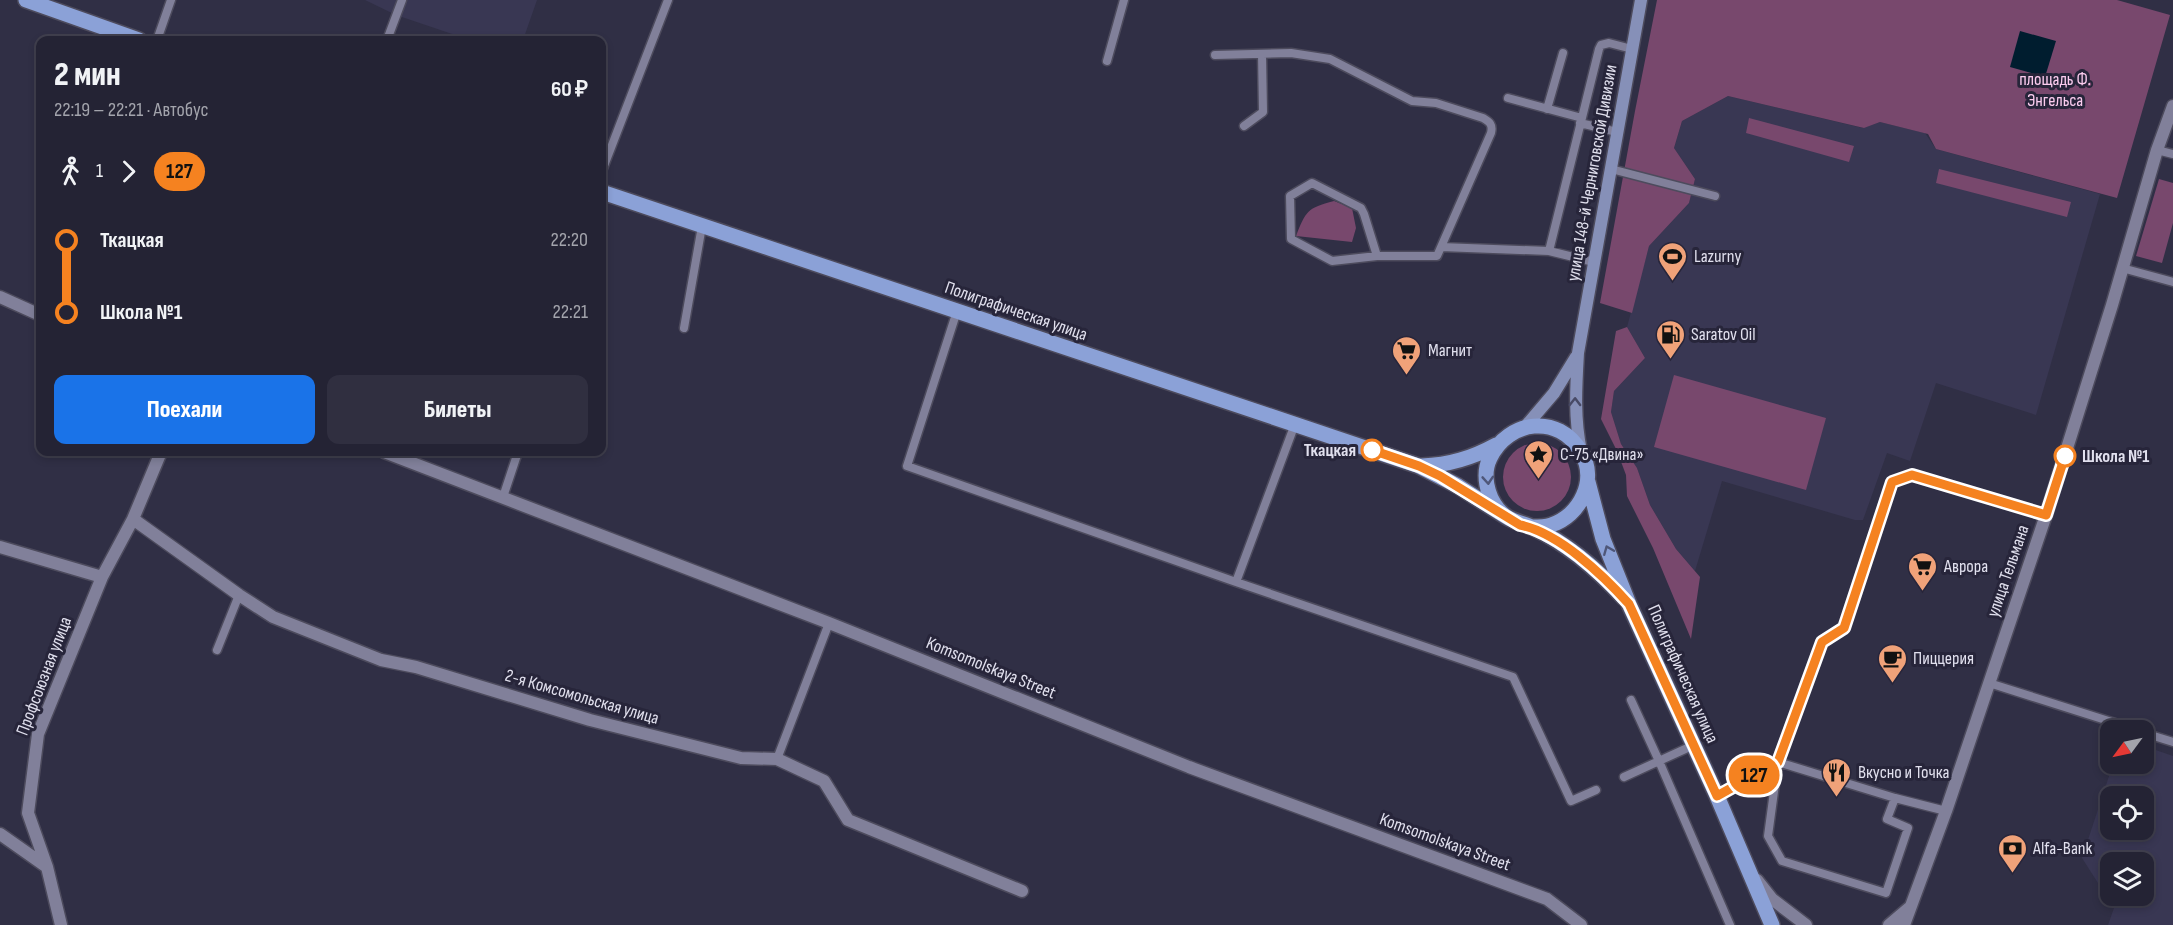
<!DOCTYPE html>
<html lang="ru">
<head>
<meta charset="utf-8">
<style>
	:root { --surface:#242334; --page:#302f40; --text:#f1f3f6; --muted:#a3a4ac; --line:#41404f; --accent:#1a73e8 }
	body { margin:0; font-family:"Sofia Sans Condensed",sans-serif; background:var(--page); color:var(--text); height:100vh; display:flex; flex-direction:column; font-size:22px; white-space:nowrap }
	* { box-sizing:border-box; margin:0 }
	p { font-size:20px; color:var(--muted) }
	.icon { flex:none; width:33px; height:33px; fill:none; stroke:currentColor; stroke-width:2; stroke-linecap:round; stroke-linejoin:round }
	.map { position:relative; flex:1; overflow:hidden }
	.sheet { position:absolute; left:36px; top:36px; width:570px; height:420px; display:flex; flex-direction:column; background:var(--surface); border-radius:12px; box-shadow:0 3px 9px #0003,0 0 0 2px var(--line) }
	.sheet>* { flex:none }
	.badge { padding:0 12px; border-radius:20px; font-size:21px; line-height:39px }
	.needle { width:39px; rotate:237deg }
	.tools { position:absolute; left:2100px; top:720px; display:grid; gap:12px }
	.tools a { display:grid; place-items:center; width:54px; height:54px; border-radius:12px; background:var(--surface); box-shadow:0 3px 9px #0003,0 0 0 2px var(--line); font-size:30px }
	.map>.badge { position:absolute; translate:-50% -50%; box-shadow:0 0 0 3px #fff }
	.legs { display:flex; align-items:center; gap:9px; height:66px; padding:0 18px; font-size:20px }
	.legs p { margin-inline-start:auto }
	.overview { display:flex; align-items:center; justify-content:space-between; height:102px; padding:0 18px }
	h1 { font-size:33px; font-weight:800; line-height:45px }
	.primary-button { display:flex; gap:12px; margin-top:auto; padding:12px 18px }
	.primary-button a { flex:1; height:69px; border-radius:12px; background:var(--accent); color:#fff; font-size:24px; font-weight:800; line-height:69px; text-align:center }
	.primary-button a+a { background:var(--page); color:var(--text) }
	ul { padding:0 18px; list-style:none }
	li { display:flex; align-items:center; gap:21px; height:72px; font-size:22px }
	li i { display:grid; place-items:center; width:9px; height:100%; margin:0 8px; background:currentColor }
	li i::after { content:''; width:15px; height:15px; margin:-8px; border:4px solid; border-radius:50%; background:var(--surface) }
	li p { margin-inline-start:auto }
	li:first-child i { background:linear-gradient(#0000 50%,currentColor 0) }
	li:last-child i { background:linear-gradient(currentColor 50%,#0000 0) }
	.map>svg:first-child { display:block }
	.built { fill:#393753; fill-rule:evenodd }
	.green { fill:#78486d }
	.water { fill:#001d2f }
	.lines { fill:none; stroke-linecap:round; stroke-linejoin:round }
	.service-casing { stroke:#4d4b5d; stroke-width:11 }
	.minor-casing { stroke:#4d4b5d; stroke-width:15 }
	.tertiary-casing { stroke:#4d4b5d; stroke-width:15 }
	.secondary-casing { stroke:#4d4b5d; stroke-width:15 }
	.primary-casing { stroke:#4d4b5d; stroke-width:18 }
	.service { stroke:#81809a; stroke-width:8 }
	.minor { stroke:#81809a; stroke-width:12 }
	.tertiary { stroke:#81809a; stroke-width:12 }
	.secondary { stroke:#8690b8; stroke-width:12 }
	.primary { stroke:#8ba1d7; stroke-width:15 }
	.oneway { stroke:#484a66 }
	.oneway2 { stroke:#4f5779 }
	.line-1-casing { stroke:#fff; stroke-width:14 }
	.line-1 { stroke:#f58220; stroke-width:9 }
	.stop-1-dot { fill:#fff; stroke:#f58220; stroke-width:3 }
	.labels { text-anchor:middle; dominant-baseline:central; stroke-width:6; stroke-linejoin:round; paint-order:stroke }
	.park-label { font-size:18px; fill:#fcccef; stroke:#27253a }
	.street-label { font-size:18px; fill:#e1e0ee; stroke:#27253a }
	.poi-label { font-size:18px; fill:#e1e0ee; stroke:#27253a; text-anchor:start }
	.stop-label { font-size:18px; font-weight:bold; fill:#e1e0ee; stroke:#27253a; text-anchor:end }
</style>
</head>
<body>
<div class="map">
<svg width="2173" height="925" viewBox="0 0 2173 925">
	<rect width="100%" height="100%" fill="#302f45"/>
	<path class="built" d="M365 0H537L523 40H470L396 15Z
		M1728 96 1863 128 1880 122 1925 133 1936 149 2100 194 2036 415 1936 383 1910 461 1887 453 1863 520H1855L1722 481 1695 571 1676 549 1650 505 1637 468 1621 444 1611 412 1614 391 1645 358 1627 327 1649 246 1689 203 1695 179 1674 148 1682 121Z
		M2144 746 2173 756V925H2108L2114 908 2082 858 2113 764H2144ZM2110 796H2144V830H2110ZM2110 862H2144V896H2110Z"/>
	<path class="green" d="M1657 0H2117L2170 15 2117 198 1936 149 1928 134 1880 122 1864 128 1728 96 1682 121 1674 148 1695 179 1689 203 1649 246 1632 313 1600 303 1635 111Z
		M1749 118 1854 146 1849 162 1746 133Z
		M1939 169 2071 202 2067 217 1936 183Z
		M2159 179 2173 183V223L2162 263 2136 256Z
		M1334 201 1352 208 1356 228 1352 242 1296 236C1306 211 1307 208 1334 201Z
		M1627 327 1645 358 1614 391 1611 412 1621 444 1637 468 1650 505 1676 549 1700 577 1691 639 1653 548 1627 496 1626 475 1617 451 1601 419 1616 331Z
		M1674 375 1826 418 1806 490 1654 447Z
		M1503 477a34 34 0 1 1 68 0a34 34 0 1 1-68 0Z"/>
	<path class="water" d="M2020 31 2056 41 2045 77 2010 67Z"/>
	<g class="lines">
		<defs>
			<path id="service" d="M157 40 171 0
				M387 40 402 0
				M1215 55 1291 53 1330 59 1412 101 1436 103 1483 118C1490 122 1493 125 1491 133L1441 247 1549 251 1594 262
				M1107 61 1124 0
				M1508 98 1582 118
				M1547 109 1563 53
				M1580 123 1617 132
				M1244 126 1263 112 1262 54
				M2157 150 2173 154
				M1611 169 1715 196
				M602 171 668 0
				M1549 251 1599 49 1601 45 1609 43 1632 49
				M1377 256 1332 261 1291 239 1290 196 1312 183 1361 208 1364 214 1377 256H1437L1441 247
				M2122 268 2173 282
				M957 311 907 466 1236 582 1295 424
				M684 328 702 226
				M503 497 518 452
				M1236 582 1513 677 1571 801 1596 790
				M217 650 239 595
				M1989 683 2137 730
				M1631 700 1659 761 1730 925
				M2144 733 2173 742
				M777 759 829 623
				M1624 777 1694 745
				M1717 796 1778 762 1822 642 1844 628 1892 482 1912 475 2046 515
				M1895 798 1887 819 1908 828 1886 893 1782 861 1768 836 1778 762 1895 798 1946 811"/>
			<path id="minor" d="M0 297 40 315
				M384 452 829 623 1189 767 1547 899 1581 925
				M133 519 239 595 273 617 381 660 416 667 590 720 741 758 777 759 824 781 848 820 1022 891
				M0 547 102 577
				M0 834 47 867
				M61 925 47 867 28 813 38 734 102 577 133 519 161 452"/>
			<path id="tertiary" d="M1757 880 1772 899 1806 925
				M1889 925 1909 908
				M1904 925 1946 811 2046 515 2112 305 2157 150 2173 106"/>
			<path id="secondary" d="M1525 427 1554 393 1576 357
				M1581 451C1574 418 1576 387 1578 353L1641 0"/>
			<path id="primary" d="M26 0 139 40
				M602 192 1419 466 1458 486 1505 516
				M1422 466C1450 465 1472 458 1496 445
				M1588 482 1603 539 1629 604 1717 796 1772 925
				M1532 527C1538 527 1545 527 1551 525 1580 516 1598 480 1581 452 1559 413 1508 420 1490 458 1482 474 1487 496 1498 509 1507 521 1521 522 1534 528 1568 544 1598 570 1624 598"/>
		</defs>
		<use href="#service" class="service-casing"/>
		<use href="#minor" class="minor-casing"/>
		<use href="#tertiary" class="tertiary-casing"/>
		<use href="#secondary" class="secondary-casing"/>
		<use href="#primary" class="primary-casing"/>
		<use href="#service" class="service"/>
		<use href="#minor" class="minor"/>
		<use href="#tertiary" class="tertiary"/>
		<use href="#secondary" class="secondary"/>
		<use href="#primary" class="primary"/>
	</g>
	<defs><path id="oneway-chevron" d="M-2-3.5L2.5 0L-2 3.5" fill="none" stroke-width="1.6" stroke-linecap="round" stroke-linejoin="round" transform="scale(1.5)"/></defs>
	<use class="oneway" href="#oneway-chevron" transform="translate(1575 402) rotate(-89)"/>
	<g class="oneway2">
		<use href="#oneway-chevron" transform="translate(1488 480) rotate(86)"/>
		<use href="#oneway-chevron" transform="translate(1608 550) rotate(-112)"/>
	</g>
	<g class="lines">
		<defs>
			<path id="line-1" d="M1372 450 1419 466 1440 476 1520 525C1559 533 1603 575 1629 604L1717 796 1778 762 1822 642 1844 628 1892 482 1912 475 2046 515 2065 456"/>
		</defs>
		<use href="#line-1" class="line-1-casing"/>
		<use href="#line-1" class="line-1"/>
	</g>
	<defs>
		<symbol id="stadium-pin" viewBox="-11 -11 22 30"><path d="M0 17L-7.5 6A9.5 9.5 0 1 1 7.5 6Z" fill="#f0a279" stroke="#27253a"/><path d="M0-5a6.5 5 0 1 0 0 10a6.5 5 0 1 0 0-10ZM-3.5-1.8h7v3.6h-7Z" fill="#111"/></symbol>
		<symbol id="fuel-pin" viewBox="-11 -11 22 30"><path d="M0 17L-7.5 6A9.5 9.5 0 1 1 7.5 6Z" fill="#f0a279" stroke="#27253a"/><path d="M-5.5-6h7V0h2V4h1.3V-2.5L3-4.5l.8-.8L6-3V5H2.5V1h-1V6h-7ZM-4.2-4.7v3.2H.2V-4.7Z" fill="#111"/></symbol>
		<symbol id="supermarket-pin" viewBox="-11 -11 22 30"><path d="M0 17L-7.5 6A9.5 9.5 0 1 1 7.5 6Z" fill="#f0a279" stroke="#27253a"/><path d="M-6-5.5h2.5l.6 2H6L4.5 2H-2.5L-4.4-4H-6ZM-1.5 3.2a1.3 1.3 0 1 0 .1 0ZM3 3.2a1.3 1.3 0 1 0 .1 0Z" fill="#111"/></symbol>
		<symbol id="sight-pin" viewBox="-11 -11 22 30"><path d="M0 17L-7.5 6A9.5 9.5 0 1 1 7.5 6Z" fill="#f0a279" stroke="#27253a"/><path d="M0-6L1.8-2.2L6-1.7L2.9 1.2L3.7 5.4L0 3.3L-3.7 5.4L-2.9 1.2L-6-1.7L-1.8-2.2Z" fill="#111"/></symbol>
		<symbol id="cafe-pin" viewBox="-11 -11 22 30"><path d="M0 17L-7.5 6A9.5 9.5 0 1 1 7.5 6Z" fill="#f0a279" stroke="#27253a"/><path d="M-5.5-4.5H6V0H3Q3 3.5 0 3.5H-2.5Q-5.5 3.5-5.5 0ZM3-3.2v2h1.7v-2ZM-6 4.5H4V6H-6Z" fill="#111"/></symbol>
		<symbol id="restaurant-pin" viewBox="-11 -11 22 30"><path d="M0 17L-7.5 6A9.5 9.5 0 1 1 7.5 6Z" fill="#f0a279" stroke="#27253a"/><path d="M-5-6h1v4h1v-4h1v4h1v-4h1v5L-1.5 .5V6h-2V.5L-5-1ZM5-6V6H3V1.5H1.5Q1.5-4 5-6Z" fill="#111"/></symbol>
		<symbol id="bank-pin" viewBox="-11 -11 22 30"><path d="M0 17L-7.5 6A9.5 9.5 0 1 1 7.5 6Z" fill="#f0a279" stroke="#27253a"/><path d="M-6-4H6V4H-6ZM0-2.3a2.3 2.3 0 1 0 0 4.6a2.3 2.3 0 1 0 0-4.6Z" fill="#111"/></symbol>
	</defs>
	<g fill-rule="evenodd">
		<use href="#stadium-pin" x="1656" y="240" width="33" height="45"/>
		<use href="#fuel-pin" x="1654" y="318" width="33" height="45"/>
		<use href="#supermarket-pin" x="1390" y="334" width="33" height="45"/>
		<use href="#sight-pin" x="1522" y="438" width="33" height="45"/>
		<use href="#supermarket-pin" x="1906" y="550" width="33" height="45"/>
		<use href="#cafe-pin" x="1876" y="642" width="33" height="45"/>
		<use href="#restaurant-pin" x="1820" y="756" width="33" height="45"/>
		<use href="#bank-pin" x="1996" y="832" width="33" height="45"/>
	</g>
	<g class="stop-1-dot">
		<circle cx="1372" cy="450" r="10"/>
		<circle cx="2065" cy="456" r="10"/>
	</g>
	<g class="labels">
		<g class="park-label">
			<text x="2055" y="79">площадь Ф.<tspan x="2055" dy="21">Энгельса</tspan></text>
		</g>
		<g class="street-label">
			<text transform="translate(1592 173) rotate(-80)">улица 148-й Черниговской Дивизии</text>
			<text transform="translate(1016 311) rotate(19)">Полиграфическая улица</text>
			<text transform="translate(2008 571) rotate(-71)">улица Тельмана</text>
			<text transform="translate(991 668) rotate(22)">Komsomolskaya Street</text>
			<text transform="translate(1683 674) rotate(66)">Полиграфическая улица</text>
			<text transform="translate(44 676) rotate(-69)">Профсоюзная улица</text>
			<text transform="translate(582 697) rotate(16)">2-я Комсомольская улица</text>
			<text transform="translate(1445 842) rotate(20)">Komsomolskaya Street</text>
		</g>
		<g class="poi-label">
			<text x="1694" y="256">Lazurny</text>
			<text x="1691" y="334">Saratov Oil</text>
			<text x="1428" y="350">Магнит</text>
			<text x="1560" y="454">С-75 «Двина»</text>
			<text x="1944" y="566">Аврора</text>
			<text x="1913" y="658">Пиццерия</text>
			<text x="1858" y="772">Вкусно и Точка</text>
			<text x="2033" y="848">Alfa-Bank</text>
		</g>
		<g class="stop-label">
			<text x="1356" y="450">Ткацкая</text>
			<text x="2082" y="456" text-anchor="start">Школа №1</text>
		</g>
	</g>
</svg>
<div class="tools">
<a><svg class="needle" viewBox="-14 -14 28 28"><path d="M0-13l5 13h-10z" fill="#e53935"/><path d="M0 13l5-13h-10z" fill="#a3a4ac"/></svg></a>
<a><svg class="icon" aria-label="locate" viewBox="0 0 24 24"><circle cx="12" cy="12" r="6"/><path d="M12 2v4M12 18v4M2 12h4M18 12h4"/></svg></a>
<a><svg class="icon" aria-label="layers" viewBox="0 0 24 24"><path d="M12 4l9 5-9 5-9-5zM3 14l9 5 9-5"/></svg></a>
</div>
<b class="badge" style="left:1754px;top:775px;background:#f58220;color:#111">127</b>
<section class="sheet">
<div class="overview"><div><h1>2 мин</h1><p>22:19 – 22:21 · Автобус</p></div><b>60 ₽</b></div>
<div class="legs"><svg class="icon" aria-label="walk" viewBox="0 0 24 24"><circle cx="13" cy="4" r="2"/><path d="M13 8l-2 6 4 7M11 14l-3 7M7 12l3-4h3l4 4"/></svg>1<svg class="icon" aria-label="forward" viewBox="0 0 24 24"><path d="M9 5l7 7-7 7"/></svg><b class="badge" style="background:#f58220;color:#111">127</b></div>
<ul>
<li><i style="color:#f58220"></i><b>Ткацкая</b><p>22:20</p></li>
<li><i style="color:#f58220"></i><b>Школа №1</b><p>22:21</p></li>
</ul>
<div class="primary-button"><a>Поехали</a><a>Билеты</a></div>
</section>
</div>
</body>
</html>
